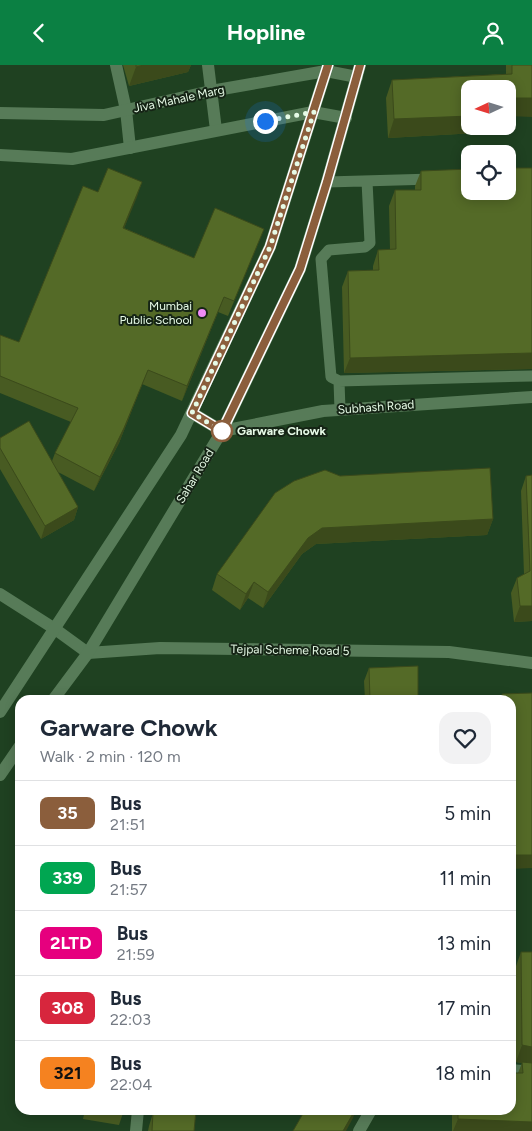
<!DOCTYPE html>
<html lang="en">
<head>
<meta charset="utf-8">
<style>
	:root { --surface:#fff; --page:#f2f2f3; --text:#1f2937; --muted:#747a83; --line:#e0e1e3; --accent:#0b8043 }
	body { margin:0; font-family:Figtree,sans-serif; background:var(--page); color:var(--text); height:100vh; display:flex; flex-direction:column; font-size:19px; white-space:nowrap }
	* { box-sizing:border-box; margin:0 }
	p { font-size:16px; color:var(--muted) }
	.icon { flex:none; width:28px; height:28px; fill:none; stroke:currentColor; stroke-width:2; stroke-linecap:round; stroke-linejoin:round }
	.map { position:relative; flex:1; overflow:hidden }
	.details { position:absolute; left:15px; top:630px; width:501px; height:420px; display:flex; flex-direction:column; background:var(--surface); border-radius:15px; box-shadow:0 2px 12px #0003 }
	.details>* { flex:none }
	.badge { padding:0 10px; border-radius:8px; font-size:18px; line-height:32px }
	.needle { width:32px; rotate:266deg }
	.controls { position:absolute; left:461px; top:15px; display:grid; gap:10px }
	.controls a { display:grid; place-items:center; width:55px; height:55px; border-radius:10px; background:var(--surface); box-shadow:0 2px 12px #0003; font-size:25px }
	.you { position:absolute; width:25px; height:25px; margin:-12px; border:4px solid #fff; border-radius:50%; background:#1a73e8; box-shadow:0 0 0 8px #1a73e833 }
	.map>.badge { position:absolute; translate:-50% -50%; box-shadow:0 0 0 2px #fff }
	.round { display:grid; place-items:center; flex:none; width:52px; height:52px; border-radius:15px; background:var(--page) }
	.headline { display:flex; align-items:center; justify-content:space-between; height:85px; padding:0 25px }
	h1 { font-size:24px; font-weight:700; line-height:38px }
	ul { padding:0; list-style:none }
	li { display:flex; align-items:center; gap:15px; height:65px; padding:0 25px; border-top:1px solid var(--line) }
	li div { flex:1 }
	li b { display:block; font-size:19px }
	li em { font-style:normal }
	li .badge { min-width:55px; font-weight:700; text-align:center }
	header { display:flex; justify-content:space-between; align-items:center; height:65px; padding:0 25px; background:var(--accent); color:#fff; font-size:22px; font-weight:700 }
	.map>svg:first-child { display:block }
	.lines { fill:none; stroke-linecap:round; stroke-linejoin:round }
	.service { stroke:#577b58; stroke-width:11 }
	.minor { stroke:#577b58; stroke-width:12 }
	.tertiary { stroke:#577b58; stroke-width:12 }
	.secondary { stroke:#577b58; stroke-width:12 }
	.wall { fill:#485b22 }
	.shaded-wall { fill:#3b4a1b }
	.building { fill:#546a27; stroke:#3b4a1b }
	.line-casing { stroke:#fff; stroke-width:11 }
	.line { stroke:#8b5e3c; stroke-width:8 }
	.walk { stroke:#e6fae6; stroke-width:5; stroke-dasharray:0 9 }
	.poi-dot { fill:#f08bf6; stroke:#152415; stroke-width:2 }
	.stop-dot { fill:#fff; stroke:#8b5e3c; stroke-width:2.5 }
	.labels { text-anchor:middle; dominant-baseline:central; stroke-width:4; stroke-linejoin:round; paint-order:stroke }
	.street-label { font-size:12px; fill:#e6fae6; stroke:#152415 }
	.poi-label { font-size:12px; fill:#e6fae6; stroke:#152415; text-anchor:end }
	.stop-label { font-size:12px; font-weight:bold; fill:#e6fae6; stroke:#152415; text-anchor:start }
</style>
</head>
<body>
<header><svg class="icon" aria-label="back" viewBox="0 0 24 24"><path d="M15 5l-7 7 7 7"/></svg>Hopline<svg class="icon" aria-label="person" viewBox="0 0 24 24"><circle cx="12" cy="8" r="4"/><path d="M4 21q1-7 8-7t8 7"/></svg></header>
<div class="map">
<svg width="532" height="1066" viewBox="0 0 532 1066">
	<rect width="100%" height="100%" fill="#1f4121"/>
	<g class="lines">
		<path class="service" d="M327 117 433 114
			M339 316 532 311
			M340 345 339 316 331 312 321 194 329 185 365 182 370 178 367 116"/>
		<path class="minor" d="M116 0 126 45 130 83
			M208 0 216 65
			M0 529 55 564 88 588 160 583 449 587 532 598
			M511 1005 532 1007
			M136 1066 138 1045
			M359 1066 371 1045"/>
		<path class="tertiary" d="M0 48 104 50 211 26 326 6 357 12
			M0 90 72 94 313 47 346 53
			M192 348 222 366 323 346 532 332"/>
		<path class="secondary" d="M53 635 88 588 222 366 300 204 327 117 360 0
			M0 647 181 370 270 182 328 0
			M0 710 20 681"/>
	</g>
	<path class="wall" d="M123 0H191L188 7 129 21Z
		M506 0H532L470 61H496L494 67 388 73 386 33 392 15 506 9Z
		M532 103V304L344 308 342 222 348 206 373 205V201L378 185H390L389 141 395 125H415V121L421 106Z
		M142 117 124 163 194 193 264 164 228 251 218 247 182 336 142 319 119 378 94 426 58 407 78 442 74 455 41 474 0 404V373L52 396 55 388 71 357 0 328V270L19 277 98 127Z
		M340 411 493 454 487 470 316 479 302 489 263 543 248 533 240 545 212 525 217 509Z
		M526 411 532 556 514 557 511 528 517 513 524 509 521 426Z
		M369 603 418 635H365L364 616Z
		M521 887 532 1066H452V1045H511L518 1008 522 998 516 997 515 904Z
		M85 1045H124L119 1060 83 1054Z
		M158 1045H196L194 1066H148L149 1061 153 1048 159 1049Z"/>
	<path class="shaded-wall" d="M144 0H191L188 7 129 21 136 2Z
		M508 33H532V52L508 51Z
		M470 51V61H496L494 67 388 73 394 54Z
		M142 117 137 132 118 178 123 163Z
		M224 232 218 247 182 336 187 321Z
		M532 288V304L344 308 350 293Z
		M148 305 119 378 94 426 100 412Z
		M78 442 74 455 41 474 45 461Z
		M493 454 487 470 316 479 302 489 263 543 268 527 308 473 322 463Z
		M254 517 248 533 240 545 246 529Z
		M520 541H532V556L514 557Z
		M511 790H532V803L511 804Z
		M522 980 532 982V1000L516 997Z
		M355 1045H356L353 1053 346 1066H343Z
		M458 1054 532 1057V1066H453Z"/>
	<path class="building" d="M136 0H144L136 2Z
		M512 0H532V33H508V24H470V51L394 54 392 15 512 9Z
		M108 103 142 117 123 163 194 193 215 143 264 164 234 236 224 232 187 321 148 305 124 363 100 412 55 388 78 343 0 311V270L19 277 83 121 98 127Z
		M508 103H532V288L350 293 348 206 379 205 378 185 396 184 395 125H421V106L470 104V126H508Z
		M29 356 78 442 45 461 0 383V373Z
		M490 403 493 454 322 463 308 473 268 527 254 517 246 529 217 509 275 428 294 416 325 405 340 411Z
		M532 410V541H520L517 513 530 506 526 411Z
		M418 601V635H370L369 603Z
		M532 628V790H511V635H502V629Z
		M521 887H532V982L522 980Z
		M522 997 532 998V1057L458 1054V1045H511V1008H523Z
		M164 1045H196L194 1066H152L153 1048 165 1049Z
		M305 1045H355L343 1066H293Z"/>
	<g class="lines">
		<defs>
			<path id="line" d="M328 0 270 182 192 348 222 366 300 204 327 117 360 0"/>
		</defs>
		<use href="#line" class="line-casing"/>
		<use href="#line" class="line"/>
		<path class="walk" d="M222 366 192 348 270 182 314 47 265 56"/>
	</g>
	<circle class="poi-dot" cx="202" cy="248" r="5"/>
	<circle class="stop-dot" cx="222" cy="366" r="10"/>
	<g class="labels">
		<g class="street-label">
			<text transform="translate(179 34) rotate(-12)">Jiva Mahale Marg</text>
			<text transform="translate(376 342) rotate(-4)">Subhash Road</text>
			<text transform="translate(195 411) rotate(-59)">Sahar Road</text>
			<text transform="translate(290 585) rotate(1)">Tejpal Scheme Road 5</text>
		</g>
		<g class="poi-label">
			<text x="192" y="241">Mumbai<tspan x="192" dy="14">Public School</tspan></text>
		</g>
		<g class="stop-label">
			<text x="237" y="366">Garware Chowk</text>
		</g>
	</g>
</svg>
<div class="controls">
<a><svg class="needle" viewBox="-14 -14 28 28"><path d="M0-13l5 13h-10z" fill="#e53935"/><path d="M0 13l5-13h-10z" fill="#747a83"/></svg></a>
<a><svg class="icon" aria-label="locate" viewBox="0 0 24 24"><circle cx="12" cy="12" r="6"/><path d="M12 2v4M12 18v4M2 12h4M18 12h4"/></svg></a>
</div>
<div class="you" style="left:265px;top:56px"></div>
<section class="details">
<div class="headline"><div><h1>Garware Chowk</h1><p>Walk · 2 min · 120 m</p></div><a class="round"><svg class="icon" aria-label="heart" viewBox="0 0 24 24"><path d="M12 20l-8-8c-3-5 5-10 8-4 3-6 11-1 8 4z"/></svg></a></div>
<ul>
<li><span class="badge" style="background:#8b5e3c;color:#fff">35</span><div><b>Bus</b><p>21:51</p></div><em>5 min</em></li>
<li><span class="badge" style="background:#00a651;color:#fff">339</span><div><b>Bus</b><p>21:57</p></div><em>11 min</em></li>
<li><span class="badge" style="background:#e6007e;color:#fff">2LTD</span><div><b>Bus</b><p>21:59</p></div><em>13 min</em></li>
<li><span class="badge" style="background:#d7263d;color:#fff">308</span><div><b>Bus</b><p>22:03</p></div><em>17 min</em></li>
<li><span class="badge" style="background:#f58220;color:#111">321</span><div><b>Bus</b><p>22:04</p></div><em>18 min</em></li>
</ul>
</section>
</div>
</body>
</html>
